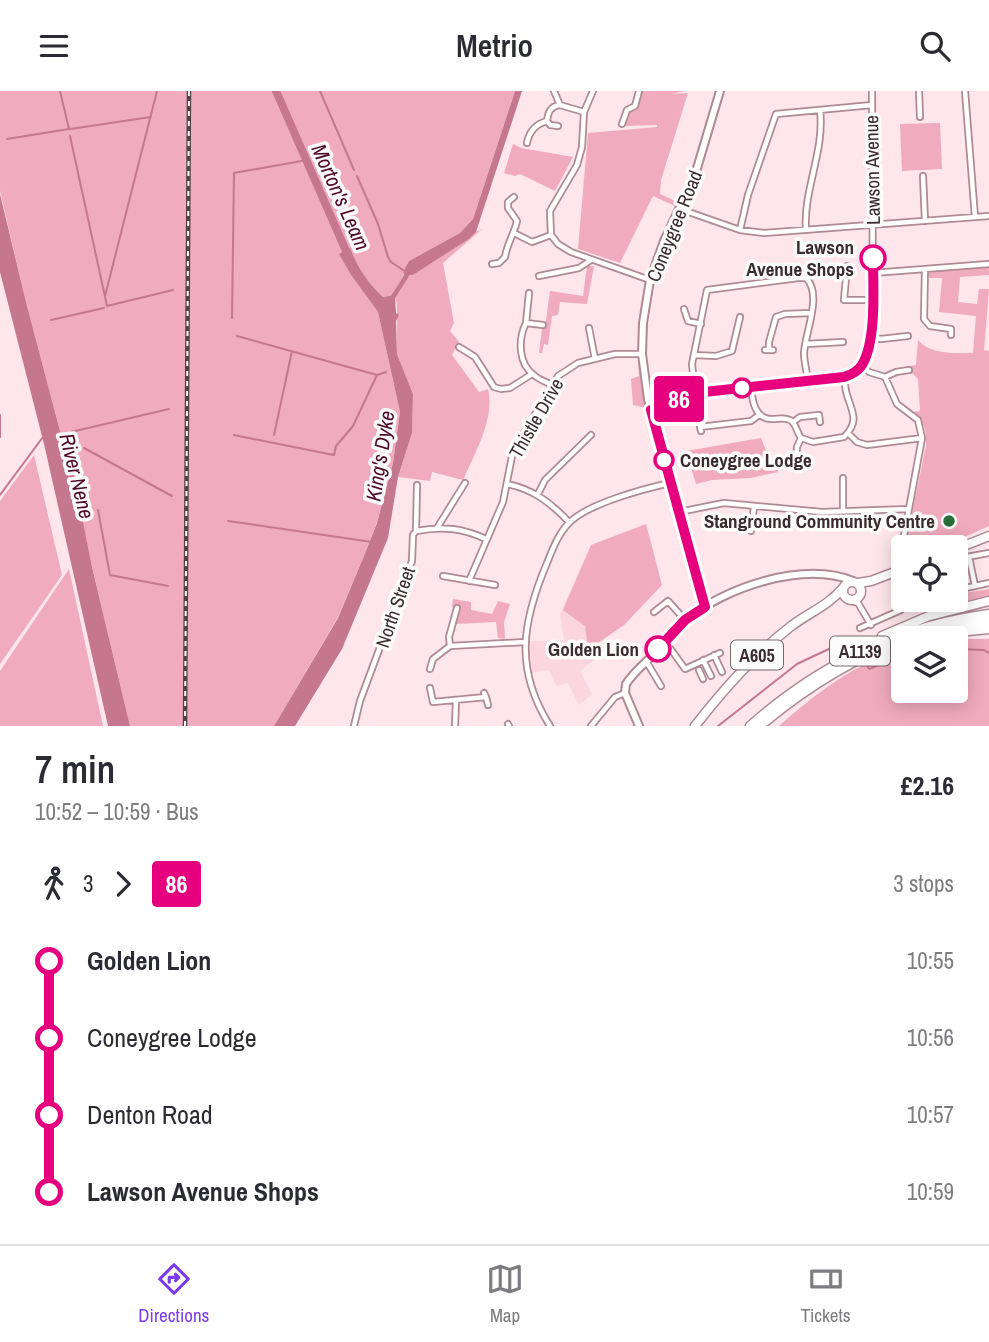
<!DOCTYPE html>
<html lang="en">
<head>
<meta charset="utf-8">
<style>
	:root { --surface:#fff; --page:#f2f2f3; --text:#2b2b33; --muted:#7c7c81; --line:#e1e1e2; --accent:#7c3aed }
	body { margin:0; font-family:"Archivo Narrow",sans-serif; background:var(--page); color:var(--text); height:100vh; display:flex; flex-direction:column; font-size:26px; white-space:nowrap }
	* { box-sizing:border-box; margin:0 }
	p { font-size:23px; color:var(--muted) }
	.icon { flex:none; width:38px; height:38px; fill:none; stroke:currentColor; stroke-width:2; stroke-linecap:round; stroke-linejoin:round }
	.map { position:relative; height:635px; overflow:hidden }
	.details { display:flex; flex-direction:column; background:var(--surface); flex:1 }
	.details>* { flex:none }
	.badge { padding:0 14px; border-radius:5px; font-size:24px; line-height:46px }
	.fabs { position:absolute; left:891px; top:444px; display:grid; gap:14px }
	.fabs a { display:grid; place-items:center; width:77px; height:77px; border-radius:7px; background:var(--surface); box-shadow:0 4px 18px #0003; font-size:35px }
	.map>.badge { position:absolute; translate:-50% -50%; box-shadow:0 0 0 4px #fff }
	.legs { display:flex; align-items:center; gap:10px; height:77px; padding:0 35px; font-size:23px }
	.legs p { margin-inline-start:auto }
	.headline { display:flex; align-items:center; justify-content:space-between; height:119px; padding:0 35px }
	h1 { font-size:38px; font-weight:600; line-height:52px }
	ul { padding:0 35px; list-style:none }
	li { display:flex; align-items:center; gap:24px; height:77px; font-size:26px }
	li i { display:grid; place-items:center; width:10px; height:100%; margin:0 9px; background:currentColor }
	li i::after { content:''; width:18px; height:18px; margin:-9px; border:5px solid; border-radius:50%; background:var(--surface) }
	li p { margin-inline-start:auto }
	li:first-child i { background:linear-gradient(#0000 50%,currentColor 0) }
	li:last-child i { background:linear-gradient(currentColor 50%,#0000 0) }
	header { display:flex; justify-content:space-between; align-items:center; height:91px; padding:0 35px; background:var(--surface); font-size:32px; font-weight:600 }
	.tab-bar { display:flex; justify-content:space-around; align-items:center; height:98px; border-top:2px solid var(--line); background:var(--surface); font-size:19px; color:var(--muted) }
	.tab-bar a { display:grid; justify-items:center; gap:4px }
	.tab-bar .selected { color:var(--accent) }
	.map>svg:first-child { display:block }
	.built { fill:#fbd5df }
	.green { fill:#f0abbe }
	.water { fill:#c4778e }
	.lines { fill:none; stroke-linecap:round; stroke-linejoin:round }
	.stream { stroke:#c4778e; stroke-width:2 }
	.canal { stroke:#c4778e; stroke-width:4.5 }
	.river { stroke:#c4778e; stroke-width:8 }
	.minor-casing { stroke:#ae8a94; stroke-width:8 }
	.tertiary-casing { stroke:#ae8a94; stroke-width:10 }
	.primary-casing { stroke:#ae8a94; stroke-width:11 }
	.trunk-casing { stroke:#ae8a94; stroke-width:11 }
	.minor { stroke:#fff; stroke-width:4.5 }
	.tertiary { stroke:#fff; stroke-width:6 }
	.primary { stroke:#fff; stroke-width:8 }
	.trunk { stroke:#fff; stroke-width:8 }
	.rail-casing { stroke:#534348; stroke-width:4.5 }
	.rail { stroke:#fbfbfb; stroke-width:2; stroke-dasharray:5; stroke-linecap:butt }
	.line-1-casing { stroke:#fff; stroke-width:16 }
	.line-1 { stroke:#e6007e; stroke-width:10 }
	.stop-1-dot { fill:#fff; stroke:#e6007e; stroke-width:3.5 }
	.poi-dot { fill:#296c37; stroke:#fbfbfb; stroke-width:2.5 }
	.labels { text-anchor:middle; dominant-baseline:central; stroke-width:7; stroke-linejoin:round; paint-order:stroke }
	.shield { fill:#fbfbfb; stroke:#74696c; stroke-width:2 }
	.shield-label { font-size:18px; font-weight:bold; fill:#3a2b2f }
	.street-label { font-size:19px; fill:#3a2b2f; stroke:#fbfbfb }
	.stop-label { font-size:19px; font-weight:bold; fill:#3a2b2f; stroke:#fbfbfb; text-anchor:end }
	.poi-label { font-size:19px; font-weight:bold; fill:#3a2b2f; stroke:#fbfbfb; text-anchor:end }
	.water-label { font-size:21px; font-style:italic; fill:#510a28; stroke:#fbfbfb }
</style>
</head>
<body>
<header><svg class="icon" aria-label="menu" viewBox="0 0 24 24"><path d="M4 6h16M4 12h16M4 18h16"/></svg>Metrio<svg class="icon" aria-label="search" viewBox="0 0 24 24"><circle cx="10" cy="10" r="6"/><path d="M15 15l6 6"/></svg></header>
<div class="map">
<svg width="989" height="635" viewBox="0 0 989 635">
	<rect width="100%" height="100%" fill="#fee6ec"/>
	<path class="built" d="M585 467 624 534 592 556 599 565 580 580 592 603 579 614 568 592 556 595 549 579 532 582 529 550H564L560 523Z"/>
	<path class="green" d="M0 0H515L473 128 460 142 409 170 403 181 404 184 408 186 413 184 469 148 476 141 482 138 443 172 454 232 450 240 459 251 452 264 479 301 488 298C495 328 475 362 463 389L432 381 430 390 398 386 412 342 413 303 397 263V213L395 204 383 206C367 191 358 178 350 158L340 163 351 184 378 221 400 321 393 372 377 431 366 460 338 526 274 635H130L90 467 68 358 64 355 27 215 0 100Z
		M642 0H685L671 3 688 2 661 89 660 103 677 111 675 115 653 105 620 172 578 158 588 42 657 36V34L624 35 630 19 635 20 641 7Z
		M940 32 942 78 902 80 900 33Z
		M513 53 521 57 573 66 555 100 520 83 515 85 504 82Z
		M587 175H594L587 213 560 211 558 224 552 225 548 254 544 253 542 262H539L542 237H545L550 200 583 205Z
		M989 175V184L960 186 958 211 977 213 979 198H989L984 259 989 260V435L940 457H905L926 354C926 339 925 331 913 321L920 320 918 288 909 279V275L916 274 918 249C930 264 956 262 973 262L976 225 939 221 942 187H929L928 183 933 180Z
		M638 270 644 304 666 384 646 317 633 314 631 288 639 285Z
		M761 347 770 369H777L778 381 751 387 712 389 696 393 686 360Z
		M34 364 62 484 0 573V410Z
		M646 433 662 494 624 534 592 556 587 550 585 535 563 519 591 454Z
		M69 478 103 635H0V580Z
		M989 498V507L924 522V518L941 509H956L957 503Z
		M453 508 471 511V519L492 523 498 510 510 513 504 531 505 548 498 547 496 531 456 533 460 518 452 516Z
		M956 548H989V635H779C817 602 854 572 903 559V600H956Z"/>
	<path class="water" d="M515 0H522L476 141 469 148 413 184 405 185 403 181 409 170 460 142 473 128Z
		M0 103 27 215 64 355 69 361 92 476 130 635H108L44 353 0 181Z
		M350 157C358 177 367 191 383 206L395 204 396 222 399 224 396 230 397 263 413 303 412 342 398 386 388 447 342 558 295 635H274L338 527 366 460 377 432 393 372 400 321 378 221 351 184 339 163Z"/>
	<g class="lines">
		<path class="stream" d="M320 0 354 79
			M70 38 151 26
			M70 45 107 215 173 199
			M7 48 69 38 60 0
			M357 85 378 133 388 166 391 171 403 179
			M105 205 157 0
			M232 227 234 82 307 69
			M51 229 104 217
			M237 245 377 284
			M0 324V346
			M71 341 169 318
			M234 344 334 364 336 355 353 335 377 284 386 281
			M274 344 292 260
			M84 357 172 405
			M0 404 43 346
			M98 419 110 484 168 495
			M228 430 372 451
			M956 558 984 559 989 562
			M865 572 869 578 903 565
			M718 635 797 573 850 548 856 555"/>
		<path class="canal" d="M393 206 409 181"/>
		<path class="river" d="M276 0 350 169"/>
		<defs>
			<path id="minor" d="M554 0 560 14 584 21
				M593 0 584 21 582 56 577 74 550 120 551 144 558 153 571 161 650 189
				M919 0 920 26
				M965 0 975 126
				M547 30C548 22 550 15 560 14
				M622 33 627 19 635 15 639 0
				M527 52C529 41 536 33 547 30L550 34 558 35
				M923 85 925 130
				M680 118 740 139 764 142 989 125
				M740 139 748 104 776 23 872 14
				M806 139C803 99 825 60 820 19
				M514 142 532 151 551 144
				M492 173 499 172 505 166C507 153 514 143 517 130L508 117V111L514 106
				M847 175 844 209H873
				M925 178 924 228 930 235 951 238V244
				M873 182 989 173
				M539 185 579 177 591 169
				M808 188 810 183V173
				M529 202 526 232 543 234
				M684 218 688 230 701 233
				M526 232C518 248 518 273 534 284 539 289 547 291 554 295
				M589 237 595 268
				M870 246 881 248 908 245
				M806 253 843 251
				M459 256 475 266 494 296 501 298 510 297 532 283
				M765 259H773
				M769 259V251L776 226 785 223 811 222
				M694 264 716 265 732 260 740 226
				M862 274 869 281 885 286 897 313 918 329 922 347 901 461
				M885 286 896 281 909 279
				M751 295C752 310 755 329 773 328 778 328 784 326 790 329 796 332 797 342 801 347L813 351 844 346C860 330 852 321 847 304 845 298 845 292 844 286
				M695 302 692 273 707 199 798 187H806C823 203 805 242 804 262 804 271 807 281 808 290
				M651 319 695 302 844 286 856 280 862 274 873 227 872 0
				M793 331 800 326 819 324 820 331
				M701 340 700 336 751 330 759 324
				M848 342 857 351 867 354 922 347
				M796 372 806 370
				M780 374 796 372 797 356 801 347
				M843 387V420
				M507 393C533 398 551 412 569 431
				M538 403 545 389 591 344
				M679 421 724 412 822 421 909 418
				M437 437 465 392
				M416 440C443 435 462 437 486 448
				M751 440 754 416
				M956 468 989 462
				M443 485 495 494
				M469 490 503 411 513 360 558 285 578 272 615 263H642
				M975 495 989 492
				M956 499 975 495 969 466
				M849 509 858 512 871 534
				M457 517 449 546 450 555 525 551
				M654 521 668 510 685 529
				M860 537 901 519
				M665 550 685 578 720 562
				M714 564 722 581
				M703 569 711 585
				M646 570 661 595
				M430 578 433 568 450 555
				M699 579 703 588
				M430 597 433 611 486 606 484 602
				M486 606 488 614
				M508 633 509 635
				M354 635 360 610 412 470 413 444 416 440 417 394
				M455 635 456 609
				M550 635C514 578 522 531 547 472 553 457 559 441 571 430 591 412 643 398 670 392
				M591 635 615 606 625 602"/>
			<path id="tertiary" d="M705 516 648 308 642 263 643 232 650 189 664 150 695 84 720 0
				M639 635 625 602 626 593C633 582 643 574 652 565 663 553 673 540 686 529 725 496 804 470 853 490"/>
			<path id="primary" d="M956 458 989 445
				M843 500a9 9 0 1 1 18 0a9 9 0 1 1-18 0Z
				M858 492 871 490 903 478
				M695 635C724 598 753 565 790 536 808 522 828 515 843 497"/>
			<path id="trunk" d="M947 542 989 538
				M882 545 929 525 989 510
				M910 548 955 536 989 530
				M750 635C819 574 897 535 989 523
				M760 635C803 599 850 568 903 550"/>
		</defs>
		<use href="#minor" class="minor-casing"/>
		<use href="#tertiary" class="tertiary-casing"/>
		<use href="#primary" class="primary-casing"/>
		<use href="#trunk" class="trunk-casing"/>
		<use href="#minor" class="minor"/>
		<use href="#tertiary" class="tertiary"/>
		<use href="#primary" class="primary"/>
		<use href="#trunk" class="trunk"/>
		<defs>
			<path id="rail" d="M185 635 189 0"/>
		</defs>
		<use href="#rail" class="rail-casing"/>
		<use href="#rail" class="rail"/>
	</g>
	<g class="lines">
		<defs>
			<path id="line-1" d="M658 558 685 529 705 516 651 319 695 302 844 286C851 284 858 280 862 274 877 249 873 195 873 167"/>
		</defs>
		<use href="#line-1" class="line-1-casing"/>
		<use href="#line-1" class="line-1"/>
	</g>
	<g class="stop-1-dot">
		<circle cx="873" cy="167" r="12"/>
		<circle cx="742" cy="297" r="9"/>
		<circle cx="664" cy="369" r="9"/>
		<circle cx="658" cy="558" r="12"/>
	</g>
	<circle class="poi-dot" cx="949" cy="430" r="7"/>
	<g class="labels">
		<g class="shield">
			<rect x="830" y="545.5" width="60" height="29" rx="5"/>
			<rect x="731" y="549.5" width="52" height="29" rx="5"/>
		</g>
		<g class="shield-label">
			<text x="860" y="560">A1139</text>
			<text x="757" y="564">A605</text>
		</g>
		<g class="street-label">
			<text transform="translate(872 79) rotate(-91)">Lawson Avenue</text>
			<text transform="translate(674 135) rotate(-68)">Coneygree Road</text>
			<text transform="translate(536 327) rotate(-60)">Thistle Drive</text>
			<text transform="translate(395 516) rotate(-71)">North Street</text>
		</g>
		<g class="stop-label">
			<text x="854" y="156">Lawson<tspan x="854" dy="22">Avenue Shops</tspan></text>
			<text x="680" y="369" text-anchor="start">Coneygree Lodge</text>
			<text x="639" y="558">Golden Lion</text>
		</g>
		<g class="poi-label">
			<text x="935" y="430">Stanground Community Centre</text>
		</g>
		<g class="water-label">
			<text transform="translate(341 106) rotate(66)">Morton's Leam</text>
			<text transform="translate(380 365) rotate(-81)">King's Dyke</text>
			<text transform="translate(77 385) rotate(76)">River Nene</text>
		</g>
	</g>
</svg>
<div class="fabs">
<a><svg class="icon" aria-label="locate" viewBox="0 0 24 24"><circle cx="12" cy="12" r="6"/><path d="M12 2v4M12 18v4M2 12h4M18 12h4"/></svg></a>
<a><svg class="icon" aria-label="layers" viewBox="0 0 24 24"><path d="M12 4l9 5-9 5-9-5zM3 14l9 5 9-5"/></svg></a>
</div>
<b class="badge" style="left:679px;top:308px;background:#e6007e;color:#fff">86</b>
</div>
<section class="details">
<div class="headline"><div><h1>7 min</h1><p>10:52 – 10:59 · Bus</p></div><b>£2.16</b></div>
<div class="legs"><svg class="icon" aria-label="walk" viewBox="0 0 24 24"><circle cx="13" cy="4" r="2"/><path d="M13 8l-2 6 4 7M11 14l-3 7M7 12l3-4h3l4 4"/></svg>3<svg class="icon" aria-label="forward" viewBox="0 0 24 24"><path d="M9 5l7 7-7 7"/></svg><b class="badge" style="background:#e6007e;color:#fff">86</b><p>3 stops</p></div>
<ul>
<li><i style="color:#e6007e"></i><b>Golden Lion</b><p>10:55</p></li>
<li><i style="color:#e6007e"></i><span>Coneygree Lodge</span><p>10:56</p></li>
<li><i style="color:#e6007e"></i><span>Denton Road</span><p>10:57</p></li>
<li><i style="color:#e6007e"></i><b>Lawson Avenue Shops</b><p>10:59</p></li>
</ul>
</section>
<nav class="tab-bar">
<a class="selected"><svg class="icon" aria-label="directions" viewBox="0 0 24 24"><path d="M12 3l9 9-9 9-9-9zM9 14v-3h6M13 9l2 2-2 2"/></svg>Directions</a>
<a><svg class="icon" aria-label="map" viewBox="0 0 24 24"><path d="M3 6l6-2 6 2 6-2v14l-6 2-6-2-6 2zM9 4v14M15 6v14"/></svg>Map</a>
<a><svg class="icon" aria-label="tickets" viewBox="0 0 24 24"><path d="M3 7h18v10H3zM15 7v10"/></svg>Tickets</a>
</nav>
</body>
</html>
